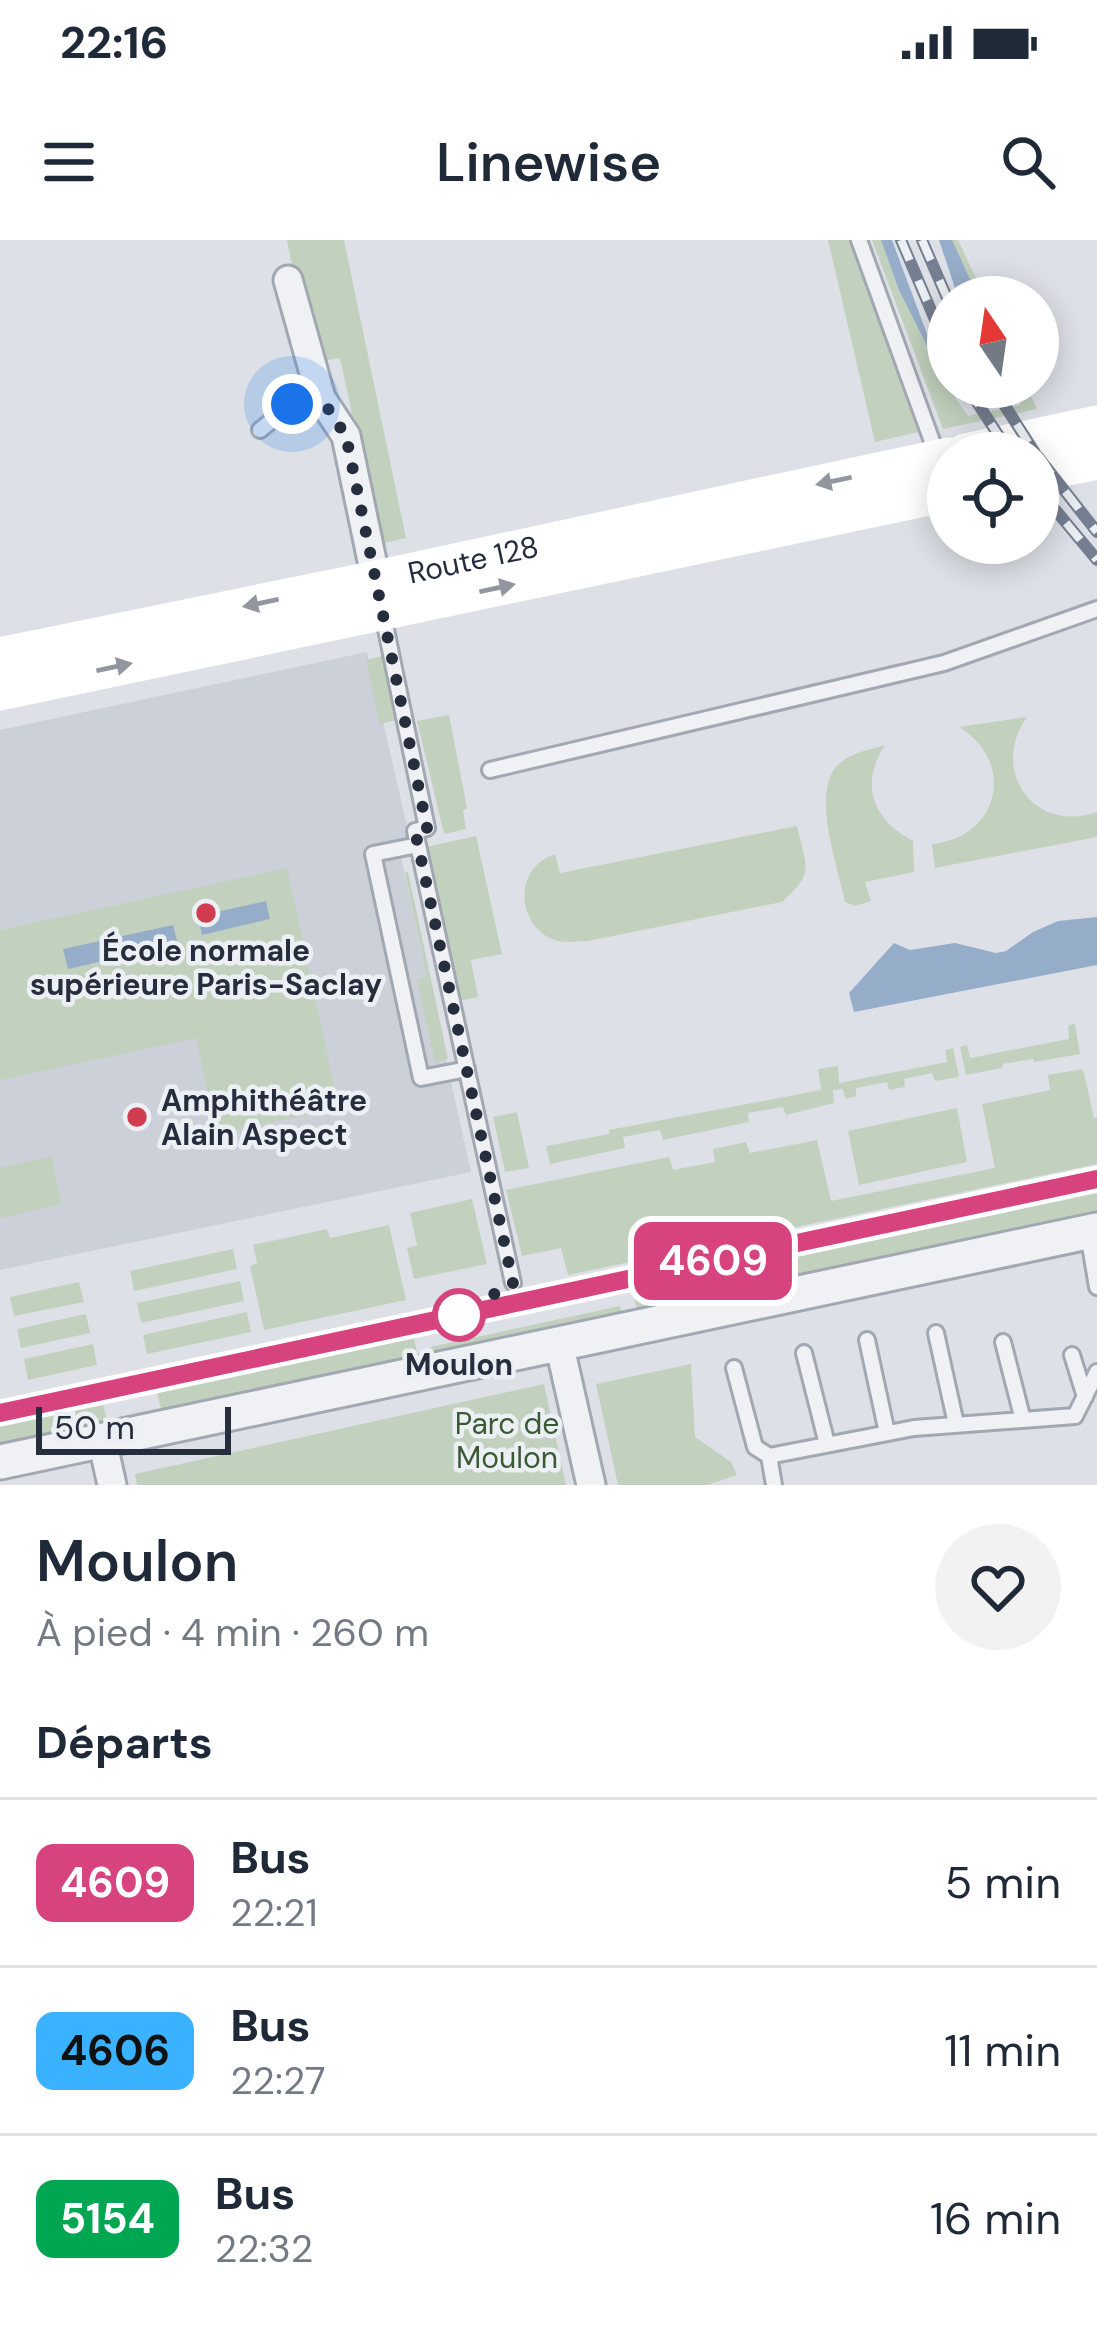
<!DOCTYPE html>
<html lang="fr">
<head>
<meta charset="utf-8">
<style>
	:root { --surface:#fff; --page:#f2f2f3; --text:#1f2937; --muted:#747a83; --line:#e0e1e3 }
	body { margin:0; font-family:"DM Sans",sans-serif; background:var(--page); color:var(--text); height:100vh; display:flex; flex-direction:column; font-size:45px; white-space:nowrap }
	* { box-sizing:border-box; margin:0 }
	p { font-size:39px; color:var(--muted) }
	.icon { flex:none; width:66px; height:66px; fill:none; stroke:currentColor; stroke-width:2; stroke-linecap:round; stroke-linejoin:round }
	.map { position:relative; height:1245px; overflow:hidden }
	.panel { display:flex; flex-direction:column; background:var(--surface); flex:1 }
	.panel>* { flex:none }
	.badge { padding:0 24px; border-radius:18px; font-size:42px; line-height:78px }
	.needle { width:78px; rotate:347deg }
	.buttons { position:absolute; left:927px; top:36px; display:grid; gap:24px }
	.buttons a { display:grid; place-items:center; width:132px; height:132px; border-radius:50%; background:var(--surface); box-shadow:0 6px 30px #0003; font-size:60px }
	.scale { position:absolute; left:36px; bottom:30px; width:195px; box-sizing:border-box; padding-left:12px; border:6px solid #262e3e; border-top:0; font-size:33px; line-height:42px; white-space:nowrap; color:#262e3e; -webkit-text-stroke:9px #ecf0f5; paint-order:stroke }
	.you { position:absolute; width:60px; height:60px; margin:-30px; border:9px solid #fff; border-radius:50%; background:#1a73e8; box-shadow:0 0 0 18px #1a73e833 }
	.map>.badge { position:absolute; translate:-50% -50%; box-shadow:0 0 0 6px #fff }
	h2 { padding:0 36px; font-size:45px; line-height:108px }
	.round { display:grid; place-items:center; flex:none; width:126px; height:126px; border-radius:63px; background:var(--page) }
	.head { display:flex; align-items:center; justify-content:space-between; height:204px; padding:0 36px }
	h1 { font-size:57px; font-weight:600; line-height:90px }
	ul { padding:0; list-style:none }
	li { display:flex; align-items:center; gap:36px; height:168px; padding:0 36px; border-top:3px solid var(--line) }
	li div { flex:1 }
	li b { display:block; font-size:45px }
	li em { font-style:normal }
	li .badge { min-width:132px; font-weight:700; text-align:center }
	.status { display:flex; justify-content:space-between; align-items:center; height:84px; padding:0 60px; background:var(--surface); direction:ltr }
	.status svg { height:33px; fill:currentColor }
	header { display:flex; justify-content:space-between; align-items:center; height:156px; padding:0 36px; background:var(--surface); font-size:54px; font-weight:600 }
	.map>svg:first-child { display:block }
	.built { fill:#cbd0d9 }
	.green { fill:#c2d1be }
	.water { fill:#96adc9 }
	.pier { fill:#dde1e7 }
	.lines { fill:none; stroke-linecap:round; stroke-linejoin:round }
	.service-casing { stroke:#a2a8b1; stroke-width:20 }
	.minor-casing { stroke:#a2a8b1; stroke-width:33 }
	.tertiary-casing { stroke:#a2a8b1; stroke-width:39 }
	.service { stroke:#eff1f5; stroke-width:14 }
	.minor { stroke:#eff1f5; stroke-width:27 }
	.tertiary { stroke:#eff1f5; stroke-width:33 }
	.secondary { stroke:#fff; stroke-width:39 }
	.rail-casing { stroke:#767f91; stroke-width:12 }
	.rail { stroke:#ecf0f5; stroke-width:8; stroke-dasharray:22; stroke-linecap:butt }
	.oneway { fill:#92969e }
	.line-casing { stroke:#fff; stroke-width:27 }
	.line { stroke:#d7437e; stroke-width:18 }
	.walk { stroke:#262e3e; stroke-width:12; stroke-dasharray:0 21.6 }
	.poi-dot { fill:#d13d50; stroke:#ecf0f5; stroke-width:4.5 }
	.stop-dot { fill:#fff; stroke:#d7437e; stroke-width:6 }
	.labels { text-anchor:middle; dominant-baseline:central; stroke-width:9; stroke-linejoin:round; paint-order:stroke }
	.street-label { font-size:30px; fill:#262e3e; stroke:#ecf0f5 }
	.poi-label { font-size:30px; font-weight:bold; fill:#262e3e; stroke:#ecf0f5 }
	.stop-label { font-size:30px; font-weight:bold; fill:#262e3e; stroke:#ecf0f5 }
	.park-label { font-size:30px; fill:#395a33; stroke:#ecf0f5 }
</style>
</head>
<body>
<div class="status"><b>22:16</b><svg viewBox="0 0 49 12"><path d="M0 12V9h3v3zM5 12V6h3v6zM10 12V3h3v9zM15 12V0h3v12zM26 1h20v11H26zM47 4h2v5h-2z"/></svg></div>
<header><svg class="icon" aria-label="menu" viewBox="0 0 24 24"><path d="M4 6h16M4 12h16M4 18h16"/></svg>Linewise<svg class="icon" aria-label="search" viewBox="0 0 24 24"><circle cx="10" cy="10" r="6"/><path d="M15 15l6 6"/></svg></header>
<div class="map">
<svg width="1097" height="1245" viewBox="0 0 1097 1245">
	<rect width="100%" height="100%" fill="#dde1e7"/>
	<path class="built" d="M367 412 409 595 401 617 471 932 0 1030V490Z"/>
	<path class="green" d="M287 0H344L406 298 380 304 340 118 321 121 304 39 295 41Z
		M828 0H852L919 192 875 202Z
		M872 0H958L985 57H948V147H1027L1037 169 943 189Z
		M382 416 396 480 380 484 366 420Z
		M449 475 467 568 463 570 466 589 444 594 417 481Z
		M1027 477C989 530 1034 594 1097 572V597L935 628 932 604C999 598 1017 522 959 487Z
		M885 505C859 545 873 580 913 601L914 632 865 642 871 661 855 666 845 662C838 627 809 548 840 523 853 512 869 510 885 505Z
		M797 586C806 627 816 632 782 662L588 701C579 701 567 703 558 701 518 691 510 629 555 614L560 633Z
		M476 596 502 714 471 720 478 757 458 761 426 607Z
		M287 628 339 868 217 894 196 798 0 840V690Z
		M408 632 448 819 435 822 417 740 427 736 405 633Z
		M1075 784 1080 814 1034 822 1033 819 1003 824 1002 828 966 835 960 807 967 805 970 818 1069 799 1068 785Z
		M953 808 959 837 935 841 932 833 904 839 905 847 889 850 887 842 856 848V856L845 859 843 849 833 850 834 863 786 875 783 867 748 873 749 882 663 900 660 890 623 897 625 908 550 924 546 906 609 894V890L821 850 818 829 838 826 839 843 947 822 945 810Z
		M1083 829 1094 878H1097V924L568 1035 561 1008 522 1016 506 950 669 917 673 930 715 922 713 909 746 902 750 913 817 900 831 961 995 928 982 864 1050 850 1048 835Z
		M957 868 967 922 859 945 848 891Z
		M517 872 529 928 505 932 493 877Z
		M51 916 62 964 0 978V928Z
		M1097 953V976L638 1075 633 1052Z
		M472 959 487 1024 414 1039 407 1008 417 1005 410 973Z
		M389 985 406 1060 264 1090 250 1026 257 1023 253 1005 327 989 330 998Z
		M233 1009 237 1029 134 1051 130 1031Z
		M240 1041 244 1061 141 1083 137 1063Z
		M79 1042 84 1062 14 1076 10 1057Z
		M620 1066 623 1078 432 1119 430 1107Z
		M247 1072 251 1092 147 1114 143 1095Z
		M86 1074 90 1093 21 1108 17 1089Z
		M414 1098 419 1121 163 1176 157 1153Z
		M93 1104 97 1125 28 1140 24 1119Z
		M691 1124 695 1197 731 1222 737 1235 708 1245H618L596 1144Z
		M544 1144 566 1245H137L135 1234Z
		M103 1164 109 1188 0 1211V1186Z"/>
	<path class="water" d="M881 0H952L978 57H948V147L899 50Z
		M266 661 270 679 202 695 198 676Z
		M1097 677V725L854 772 849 753 894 703 910 710 955 703 996 713 1006 711 1033 692 1058 681Z
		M173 685 178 704 68 729 63 709Z"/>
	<path class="pier" d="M892 0H939L958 57H948V147H1011L1021 165 968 176 946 145Z"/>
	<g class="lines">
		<defs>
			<path id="service" d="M859 0 937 215
				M260 190 292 164 321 158
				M383 375 427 588 415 591 513 1043
				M490 530 944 423 1097 369
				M418 605 373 614 421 838 467 829
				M1088 993 1097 1047
				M936 1093 956 1184
				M867 1100 887 1193
				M1003 1102 1023 1180
				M804 1113 827 1204
				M1072 1115 1085 1157
				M734 1128 755 1207 769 1216 914 1188 1075 1176 1097 1132
				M0 1173 1097 939
				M769 1216 774 1245"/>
			<path id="minor" d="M288 40 321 158 346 196 376 340
				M559 1103 591 1245
				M102 1200 112 1245"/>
			<path id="tertiary" d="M0 1222 1097 990"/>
		</defs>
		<use href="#service" class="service-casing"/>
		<use href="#minor" class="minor-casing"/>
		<use href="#tertiary" class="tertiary-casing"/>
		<use href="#service" class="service"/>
		<use href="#minor" class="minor"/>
		<use href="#tertiary" class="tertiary"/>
		<g class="secondary">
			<path d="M965 213 1097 185"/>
			<path d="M1038 232 1097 220"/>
			<path id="s1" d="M0 417 376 340 948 217"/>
			<path d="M0 451 948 252"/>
		</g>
		<defs>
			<path id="rail" d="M901 0 948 110
				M922 0 948 60
				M967 147 1010 213
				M993 147 1035 213
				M1038 217 1097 292
				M1038 249 1097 320"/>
		</defs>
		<use href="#rail" class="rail-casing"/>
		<use href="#rail" class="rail"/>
	</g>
	<defs><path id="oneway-solid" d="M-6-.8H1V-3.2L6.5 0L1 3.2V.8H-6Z" transform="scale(3)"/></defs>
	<g class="oneway">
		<use href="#oneway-solid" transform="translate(834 241) rotate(168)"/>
		<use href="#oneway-solid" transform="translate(497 348) rotate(-12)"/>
		<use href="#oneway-solid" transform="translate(261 363) rotate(168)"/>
		<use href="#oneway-solid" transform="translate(114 427) rotate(-12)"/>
	</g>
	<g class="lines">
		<defs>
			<path id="line" d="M0 1173 1097 939"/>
		</defs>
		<use href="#line" class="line-casing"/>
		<use href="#line" class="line"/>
		<path class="walk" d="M292 164 321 158 346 196 427 588 415 591 513 1043 459 1075"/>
	</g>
	<g class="poi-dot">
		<circle cx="206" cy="673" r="12"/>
		<circle cx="137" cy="877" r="12"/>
	</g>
	<circle class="stop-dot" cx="459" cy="1075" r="24"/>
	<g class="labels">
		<g class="street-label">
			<text stroke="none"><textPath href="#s1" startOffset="483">Route 128</textPath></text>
		</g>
		<g class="poi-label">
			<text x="206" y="710">École normale<tspan x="206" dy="34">supérieure Paris-Saclay</tspan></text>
			<text x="161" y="860" text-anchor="start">Amphithéâtre<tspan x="161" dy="34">Alain Aspect</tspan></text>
		</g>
		<g class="stop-label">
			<text x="459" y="1124">Moulon</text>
		</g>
		<g class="park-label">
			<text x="507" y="1183">Parc de<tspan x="507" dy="34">Moulon</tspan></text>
		</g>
	</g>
</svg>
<div class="buttons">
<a><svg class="needle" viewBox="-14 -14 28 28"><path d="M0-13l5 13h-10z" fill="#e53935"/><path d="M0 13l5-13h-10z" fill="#747a83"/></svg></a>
<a><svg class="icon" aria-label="locate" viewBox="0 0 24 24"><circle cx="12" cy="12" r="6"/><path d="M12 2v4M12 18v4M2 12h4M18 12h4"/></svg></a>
</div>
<div class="scale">50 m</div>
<div class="you" style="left:292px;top:164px"></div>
<b class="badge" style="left:713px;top:1021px;background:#d7437e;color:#fff">4609</b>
</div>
<section class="panel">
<div class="head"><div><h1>Moulon</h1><p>À pied · 4 min · 260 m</p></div><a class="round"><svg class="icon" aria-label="heart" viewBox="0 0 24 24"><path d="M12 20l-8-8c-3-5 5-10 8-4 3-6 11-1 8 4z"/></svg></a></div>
<h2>Départs</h2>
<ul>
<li><span class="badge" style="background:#d7437e;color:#fff">4609</span><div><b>Bus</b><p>22:21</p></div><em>5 min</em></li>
<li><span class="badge" style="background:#3bb2ff;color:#111">4606</span><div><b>Bus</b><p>22:27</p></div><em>11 min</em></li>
<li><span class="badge" style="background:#00a651;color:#fff">5154</span><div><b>Bus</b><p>22:32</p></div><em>16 min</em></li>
</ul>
</section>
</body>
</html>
